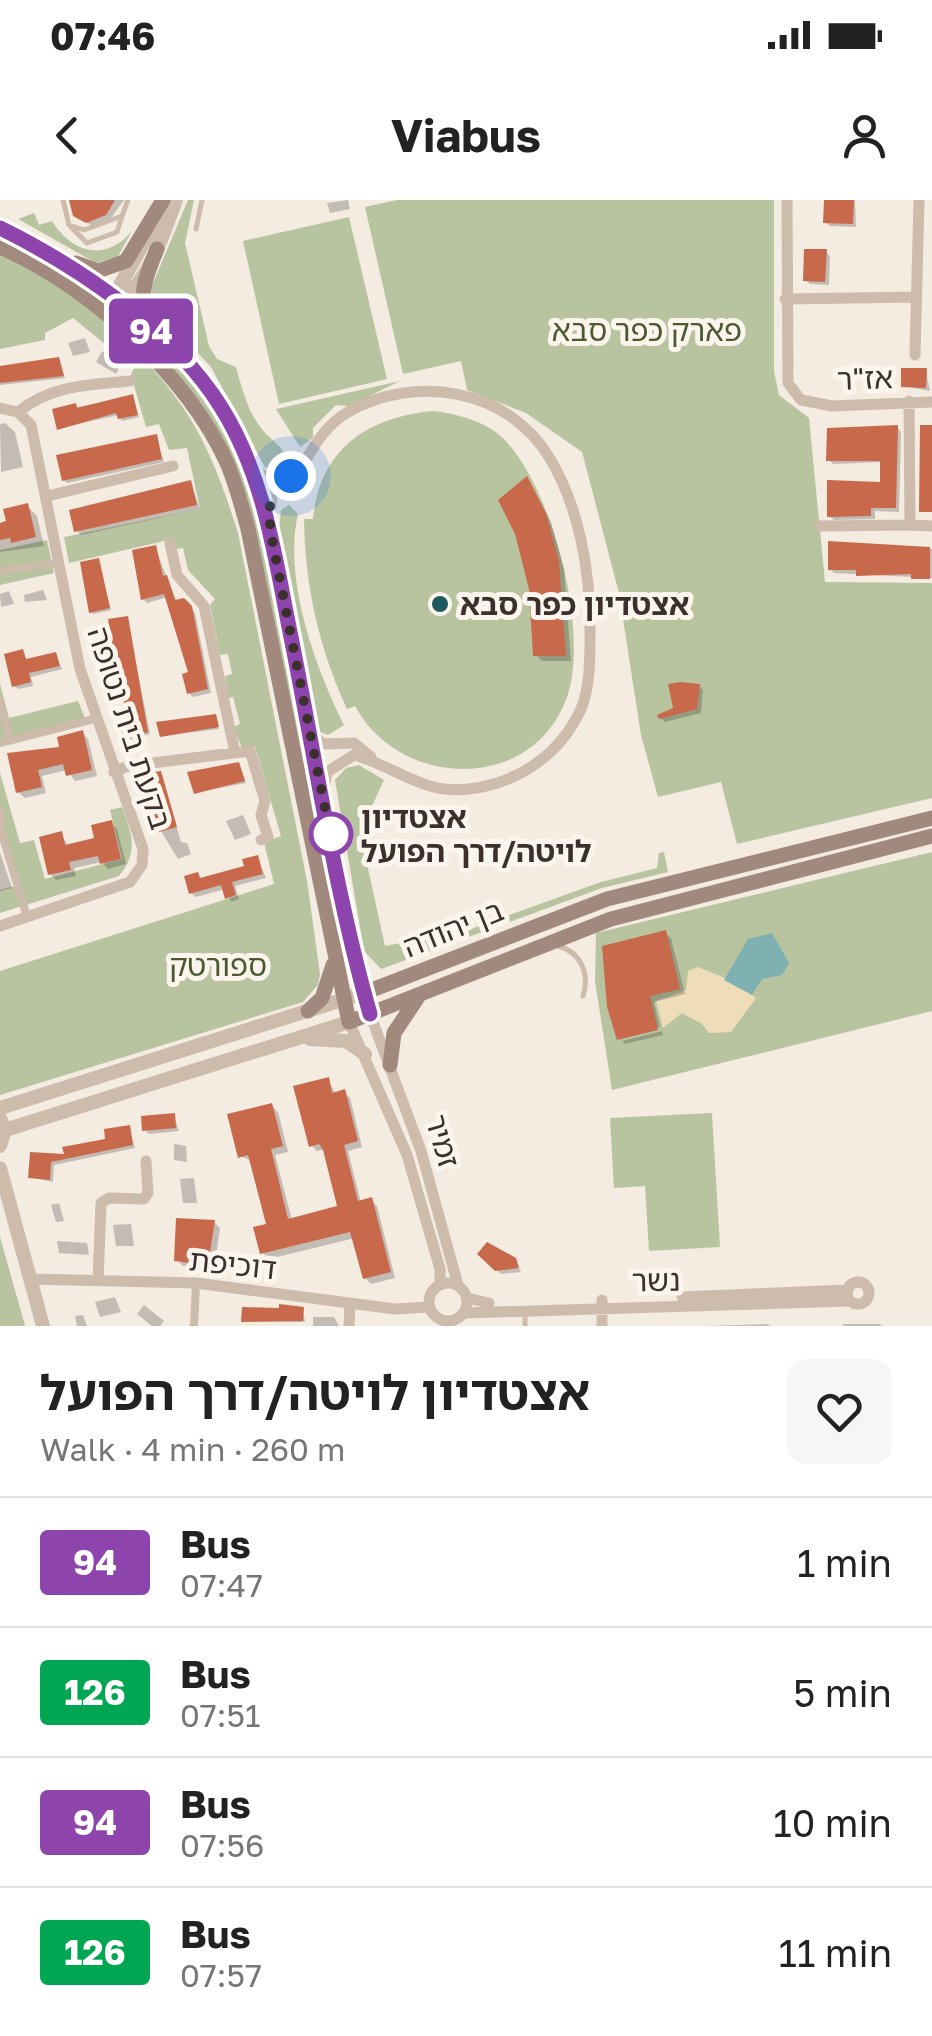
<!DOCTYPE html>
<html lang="en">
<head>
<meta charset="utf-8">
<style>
	:root { --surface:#fff; --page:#f6f6f6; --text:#222; --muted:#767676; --line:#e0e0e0 }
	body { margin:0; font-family:"Golos Text","Noto Sans Hebrew",sans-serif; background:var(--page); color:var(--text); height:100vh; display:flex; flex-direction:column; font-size:38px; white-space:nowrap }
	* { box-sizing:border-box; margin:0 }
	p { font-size:32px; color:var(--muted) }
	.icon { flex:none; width:55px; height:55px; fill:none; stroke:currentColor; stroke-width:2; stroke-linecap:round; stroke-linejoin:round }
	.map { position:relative; height:1126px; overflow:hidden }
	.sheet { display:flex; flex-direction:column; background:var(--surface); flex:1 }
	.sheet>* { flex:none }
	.badge { padding:0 20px; border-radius:8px; font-size:35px; line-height:65px }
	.you { position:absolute; width:50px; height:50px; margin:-25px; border:8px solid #fff; border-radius:50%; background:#1a73e8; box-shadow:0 0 0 15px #1a73e833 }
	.map>.badge { position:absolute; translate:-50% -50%; box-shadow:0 0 0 5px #fff }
	.round { display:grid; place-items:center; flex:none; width:105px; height:105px; border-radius:20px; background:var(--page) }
	.headline { display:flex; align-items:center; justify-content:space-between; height:170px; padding:0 40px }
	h1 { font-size:48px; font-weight:700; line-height:75px }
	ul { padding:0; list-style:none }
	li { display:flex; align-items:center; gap:30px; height:130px; padding:0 40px; border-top:2px solid var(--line) }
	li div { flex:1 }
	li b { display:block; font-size:38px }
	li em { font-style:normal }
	li .badge { min-width:110px; font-weight:700; text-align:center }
	.status { display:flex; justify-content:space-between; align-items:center; height:70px; padding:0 50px; background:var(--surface); direction:ltr }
	.status svg { height:28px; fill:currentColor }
	header { display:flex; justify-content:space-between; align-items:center; height:130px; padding:0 40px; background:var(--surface); font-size:45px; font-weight:700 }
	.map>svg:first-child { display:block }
	.green { fill:#b8c4a0 }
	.sand { fill:#efdcb8 }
	.water { fill:#7fb0b2 }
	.shadow { fill:#0003 }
	.building { fill:#c8694b }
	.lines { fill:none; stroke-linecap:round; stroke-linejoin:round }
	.service { stroke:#cdbbac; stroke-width:5 }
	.pedestrian { stroke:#cdbbac; stroke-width:8 }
	.minor { stroke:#cdbbac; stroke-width:11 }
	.tertiary { stroke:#cdbbac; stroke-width:14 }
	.secondary { stroke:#a18a7d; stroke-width:15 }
	.line-casing { stroke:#fff; stroke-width:22 }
	.line { stroke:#8e44ad; stroke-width:15 }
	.walk { stroke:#3b302b; stroke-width:10; stroke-dasharray:0 18 }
	.poi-dot { fill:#1f5a5e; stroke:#fbf5ee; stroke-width:4 }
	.stop-dot { fill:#fff; stroke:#8e44ad; stroke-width:5 }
	.labels { text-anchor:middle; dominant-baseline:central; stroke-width:10; stroke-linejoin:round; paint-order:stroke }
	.park-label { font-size:30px; fill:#4a5a2e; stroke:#fbf5ee }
	.street-label { font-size:30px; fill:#3b302b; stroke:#fbf5ee }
	.poi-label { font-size:30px; font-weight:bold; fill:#3b302b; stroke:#fbf5ee; text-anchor:start }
	.stop-label { font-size:30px; font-weight:bold; fill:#3b302b; stroke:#fbf5ee; text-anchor:start }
</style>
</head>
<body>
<div class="status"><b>07:46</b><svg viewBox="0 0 49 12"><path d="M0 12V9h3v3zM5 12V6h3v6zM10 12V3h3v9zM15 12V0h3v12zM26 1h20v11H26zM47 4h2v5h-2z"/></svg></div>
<header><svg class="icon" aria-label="back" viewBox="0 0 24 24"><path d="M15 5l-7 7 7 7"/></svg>Viabus<svg class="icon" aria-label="person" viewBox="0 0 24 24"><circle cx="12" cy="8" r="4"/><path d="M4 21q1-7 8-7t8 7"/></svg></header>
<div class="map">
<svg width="932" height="1126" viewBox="0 0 932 1126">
	<rect width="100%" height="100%" fill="#f4ebe1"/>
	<path class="green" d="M188 0H194L185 43 209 146 217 159 236 167C242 188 247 210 261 228 271 241 288 249 290 266L282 273 265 267 211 167 154 106 151 88Z
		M397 0H774V171L779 195 809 218 825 382 932 383V598L737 644 721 582 658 597 641 535 619 393 582 252 526 213 467 190 461 161 403 174 365 7Z
		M34 13 39 25 52 21C73 54 106 62 132 31L118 56 96 63 18 19Z
		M349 17 387 179 279 204 243 41Z
		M0 54C61 77 145 151 182 206 209 245 224 289 238 333L307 681 320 774 318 785 303 802 0 895V771L274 684 264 642 281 636 255 547 242 548 233 527 240 524 233 497 228 498 225 476 232 474 228 454 220 455 210 405 215 399 188 370 183 348 176 349 173 339 69 363 64 337 200 309 187 248 169 250 159 224 146 227 131 175 134 168 73 118 45 133V140L0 149Z
		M119 111C184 148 226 226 254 293L357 790H352L232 261Z
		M400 181 349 206 336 205 313 228V238L300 247 276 209Z
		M434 211C457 214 485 221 503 238 552 287 590 430 567 497 533 593 401 590 355 506L347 509C319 448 305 386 304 319H313C320 249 367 217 434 211Z
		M289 305 298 314C283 380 315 466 344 525L328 535 320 532 279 330 281 310Z
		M47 340 54 373 0 385V350Z
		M0 484 9 518 78 501 85 518 0 546Z
		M359 565 384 580 360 632 385 746 468 730 601 682 657 668 659 653 664 652 668 672 602 688 381 769 364 751 335 580 346 568Z
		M0 573 20 643 34 640 45 679 122 659 110 610 122 607C132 634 139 652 119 676L0 713V690L15 686 0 636Z
		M932 652V811L612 890 595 781 596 733Z
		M712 913 720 1047 649 1051 645 986 614 988 610 918Z
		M0 1037 24 1122 25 1126H0Z"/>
	<path class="sand" d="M698 767 735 782 756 798 731 832 709 833 702 824 682 813 663 828 656 801 686 790 688 771Z"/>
	<path class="water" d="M772 733 789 763 782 775 762 779 752 795 724 780 748 739Z"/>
	<path class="shadow" d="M72 0H124L111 18 94 27 75 15Z
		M348 0 350 9 330 13 327 3Z
		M826 0H855L856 27 830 26 825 22Z
		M826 52 830 56 829 85 810 84 805 80Z
		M85 138 90 152 73 156 68 143Z
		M102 151 122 163 116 174 96 162Z
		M58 160 65 178 0 185V169Z
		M926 171 930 191 903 186Z
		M132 197 139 217 122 221 119 215 59 228 55 211Z
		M5 223 15 232 23 267 1 272 0 224Z
		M897 227 901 232 899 312 875 311V319L834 320 829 316 882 284V262L833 264 829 260Z
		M156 237 164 262 67 283 64 280Z
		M527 280 551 322 564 369 571 461H542L536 455Z
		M191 283 200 309 81 335 76 330Z
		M27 306 37 316 44 346 0 352V325Z
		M830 343 932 349V378L834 373 830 369Z
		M155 348 177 402 184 401 195 413 211 493 193 497 189 493 192 474 167 397 147 403 143 399Z
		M98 361 111 410 93 414 91 412Z
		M43 390 47 400 25 402 24 395Z
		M9 391 14 404 1 407 0 394Z
		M127 419 150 534 129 540 131 522 121 478 113 475Z
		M22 452 28 462 55 455 62 469 31 477 33 486 18 489 14 486Z
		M699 486 703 490 701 513 665 522 661 518Z
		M215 517 219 529 162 536Z
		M82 533 88 539 97 576 75 581 67 570 42 576 46 593 25 598 18 592 10 555 63 549Z
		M239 564 246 583 196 592Z
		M162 577 181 642 187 643 191 654 178 659 161 631Z
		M243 615 251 634 235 640 226 621Z
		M111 623 117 629 126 664 108 669 102 662 74 668 76 676 56 680 50 674 61 634 69 647 97 640Z
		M0 652 12 688 0 691Z
		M257 658 266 678 235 686 239 699 231 702 225 689 196 697 191 693 197 675 202 680 247 667Z
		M665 733 671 738 685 794 654 802 660 827 619 837Z
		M662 831 663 835 625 844 622 841Z
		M328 880 336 894 344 892 350 898 362 947 348 951 361 1003 371 1000 377 1006 395 1078 371 1084 365 1078 355 1038 269 1059 263 1053 269 1026 252 961 240 956 271 905 278 912 288 952 275 955 292 1020 341 1008 326 949 317 951 311 945Z
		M174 916 179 931 149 934 144 929Z
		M129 928 135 948 54 965 53 982 30 977 32 955 67 957Z
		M174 944 186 946 187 962 174 960Z
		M194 978 197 1003H183L180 979Z
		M59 1003 64 1021 56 1022 51 1005Z
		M214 1022 220 1028 214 1070 183 1066 177 1060Z
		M131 1024 134 1046H116L113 1025Z
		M57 1041 87 1043 89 1055 59 1053Z
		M480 1054 515 1060 521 1072 501 1074Z
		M115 1097 121 1112 100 1117 95 1102Z
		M144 1105 164 1121 160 1126H152L137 1114Z
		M303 1109 305 1122 243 1121Z
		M83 1115 87 1126H77L75 1116Z
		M313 1117H334L339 1126H313Z
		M768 1124 770 1126H704Z
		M843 1124H880L882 1126H843Z"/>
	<path class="building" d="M69 0H115L106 15 86 23 73 16Z
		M824 0H854L853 24 823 23Z
		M804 49H827L825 82 803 81Z
		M59 157 64 176 0 183V166Z
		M901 168H927L926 188 901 187Z
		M133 194 138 215 118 219 116 213 57 230 52 209 76 203 77 208Z
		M898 225 896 308H871V316L827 317V280L880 282V261H826L827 228Z
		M920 225H932V312H919Z
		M157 234 162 259 62 281 56 255Z
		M527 276 546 313 559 361 566 456H533L529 389 515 334 498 300Z
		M191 280 197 305 74 332 69 310Z
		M28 303 36 337 11 343 10 338 0 340V323L6 321 3 309Z
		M828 341 930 347V379H911V374L856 376V370H828Z
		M156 345 163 376 167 375 175 400 184 398 192 406 208 489 187 494 182 474 188 472 164 394 141 400 132 350Z
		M99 358 110 408 89 413 80 362Z
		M128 416 148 532 124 538 120 522 128 520 118 476 111 477 108 452 113 451 108 419Z
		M23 449 26 459 56 452 60 466 29 473 31 482 12 487 4 454Z
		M681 482 700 484 697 509 659 519 657 515 673 508 668 484Z
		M216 514 219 527 160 537 156 522Z
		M83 530 92 570 66 576 63 564 38 570 42 587 16 593 7 553 59 547 57 537Z
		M239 562 245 581 194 594 187 572Z
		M161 571 177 627 159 632 143 574Z
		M112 620 121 659 100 664 98 656 69 662 71 670 48 675 39 637 62 631 65 645 94 638 91 625Z
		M258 655 263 674 232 682 236 695 225 699 221 685 189 694 184 676 198 672 200 678 244 666 242 659Z
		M666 730 680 789 650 796 658 830 617 840 607 807 602 746Z
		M329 877 332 893 345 889 358 941 344 945 358 1001 372 997 391 1072 363 1079 350 1032 260 1054 253 1027 266 1024 248 955 238 958 227 914 272 903 283 946 271 949 288 1019 337 1006 323 950 319 944 309 947 293 886Z
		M175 913 176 928 142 931 141 916Z
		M130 925 133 945 51 962 50 980 28 978 30 952 64 954 62 947 105 939 104 929Z
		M176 1018 215 1020 208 1065 174 1061Z
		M487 1042 516 1058 519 1068 495 1071 477 1054Z
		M279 1104 304 1107 303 1121 241 1122 242 1107 279 1108Z"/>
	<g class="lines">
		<path class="service" d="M63 0 69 25 84 30 122 16 128 0
			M71 27 87 43 117 32 122 16
			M196 29 202 0
			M558 746C581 752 590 774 583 796
			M525 1112V1126"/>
		<path class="pedestrian" d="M0 371 58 363
			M0 501 10 540
			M0 543 94 519
			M0 610 1 631 27 717
			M194 1126 196 1083"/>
		<path class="minor" d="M787 0 788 183 801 200 832 206 932 202
			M785 99 916 97
			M915 155 919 0
			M0 208 18 212 31 225 80 469 143 649 142 665 130 682 0 726
			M18 212C51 185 89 185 130 181
			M252 269 269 279 294 274
			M47 296 173 266
			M270 315 272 295C281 286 293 281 300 269 314 247 324 226 348 212 415 174 507 188 549 257 579 306 590 370 590 426 590 451 591 486 581 509 560 555 518 583 469 589 423 595 395 566 354 555L327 572 324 590
			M910 325 932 326
			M819 326 910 325 909 201
			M170 343 177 375 204 406 235 553
			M311 533 323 544 354 543 371 557
			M114 572 128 566 250 551 265 601 261 615 268 637 261 640
			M370 814 421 951 458 1085
			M349 822 407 955 440 1069V1085
			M30 1079 196 1083 395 1109 429 1107
			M98 1081 101 1003 109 998 144 999 148 993 146 961
			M847 1093a11 11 0 1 1 22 0a11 11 0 1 1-22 0Z
			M429 1102a19 19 0 1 1 38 0a19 19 0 1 1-38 0Z
			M682 1097 848 1090
			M467 1098 489 1103
			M602 1100V1126
			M465 1113 850 1101
			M349 1126 350 1104"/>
		<path class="tertiary" d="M109 105 157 19
			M97 107C141 110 163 34 176 0
			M310 839 346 841 365 854
			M0 908 364 793
			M0 918 5 930 0 946
			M5 930 349 822
			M0 968 43 1126"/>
		<path class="secondary" d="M0 28C80 67 173 130 221 207 265 277 275 358 291 437 316 562 334 692 370 814
			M0 47C87 84 188 176 227 263 236 284 242 307 248 329L349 822 611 719 932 636
			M157 49C146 77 132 103 160 125
			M76 63 98 71 126 61 163 0
			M364 793 607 699 932 618
			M308 811 322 798 333 765
			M390 865 394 833 418 797"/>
	</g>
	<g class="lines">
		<defs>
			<path id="line" d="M0 28C79 67 174 131 221 207 265 277 275 358 291 437 316 562 335 691 370 814"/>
		</defs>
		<use href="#line" class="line-casing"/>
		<use href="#line" class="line"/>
		<path class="walk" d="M291 276 298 272 270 300V329L332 644 331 634"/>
	</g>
	<circle class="poi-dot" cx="440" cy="404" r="10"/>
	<circle class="stop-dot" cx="331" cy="634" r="20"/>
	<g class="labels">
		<g class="park-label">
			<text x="647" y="130">פארק כפר סבא</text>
			<text x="218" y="765">ספורטק</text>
		</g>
		<g class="street-label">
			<text transform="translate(865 178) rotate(-2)">אז"ר</text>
			<text transform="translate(130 528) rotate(72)">בקעת בית נטופה</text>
			<text transform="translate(453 728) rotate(-22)">בן יהודה</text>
			<text transform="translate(443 941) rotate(74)">זמיר</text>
			<text transform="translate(233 1064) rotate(6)">דוכיפת</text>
			<text transform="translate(656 1080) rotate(-1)">נשר</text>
		</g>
		<g class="poi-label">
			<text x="460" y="404">אצטדיון כפר סבא</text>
		</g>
		<g class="stop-label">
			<text x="361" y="617">אצטדיון<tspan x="361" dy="34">לויטה/דרך הפועל</tspan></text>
		</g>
	</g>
</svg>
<div class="you" style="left:291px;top:276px"></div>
<b class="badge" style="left:151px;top:131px;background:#8e44ad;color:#fff">94</b>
</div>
<section class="sheet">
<div class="headline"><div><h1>אצטדיון לויטה/דרך הפועל</h1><p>Walk · 4 min · 260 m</p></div><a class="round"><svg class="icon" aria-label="heart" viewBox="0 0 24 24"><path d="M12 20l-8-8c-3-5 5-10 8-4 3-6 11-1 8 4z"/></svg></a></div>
<ul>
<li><span class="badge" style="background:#8e44ad;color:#fff">94</span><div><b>Bus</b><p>07:47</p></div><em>1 min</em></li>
<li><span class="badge" style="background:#00a651;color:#fff">126</span><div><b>Bus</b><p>07:51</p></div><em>5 min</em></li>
<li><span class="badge" style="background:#8e44ad;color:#fff">94</span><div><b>Bus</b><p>07:56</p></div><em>10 min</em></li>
<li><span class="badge" style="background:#00a651;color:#fff">126</span><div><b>Bus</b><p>07:57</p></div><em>11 min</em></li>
</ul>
</section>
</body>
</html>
